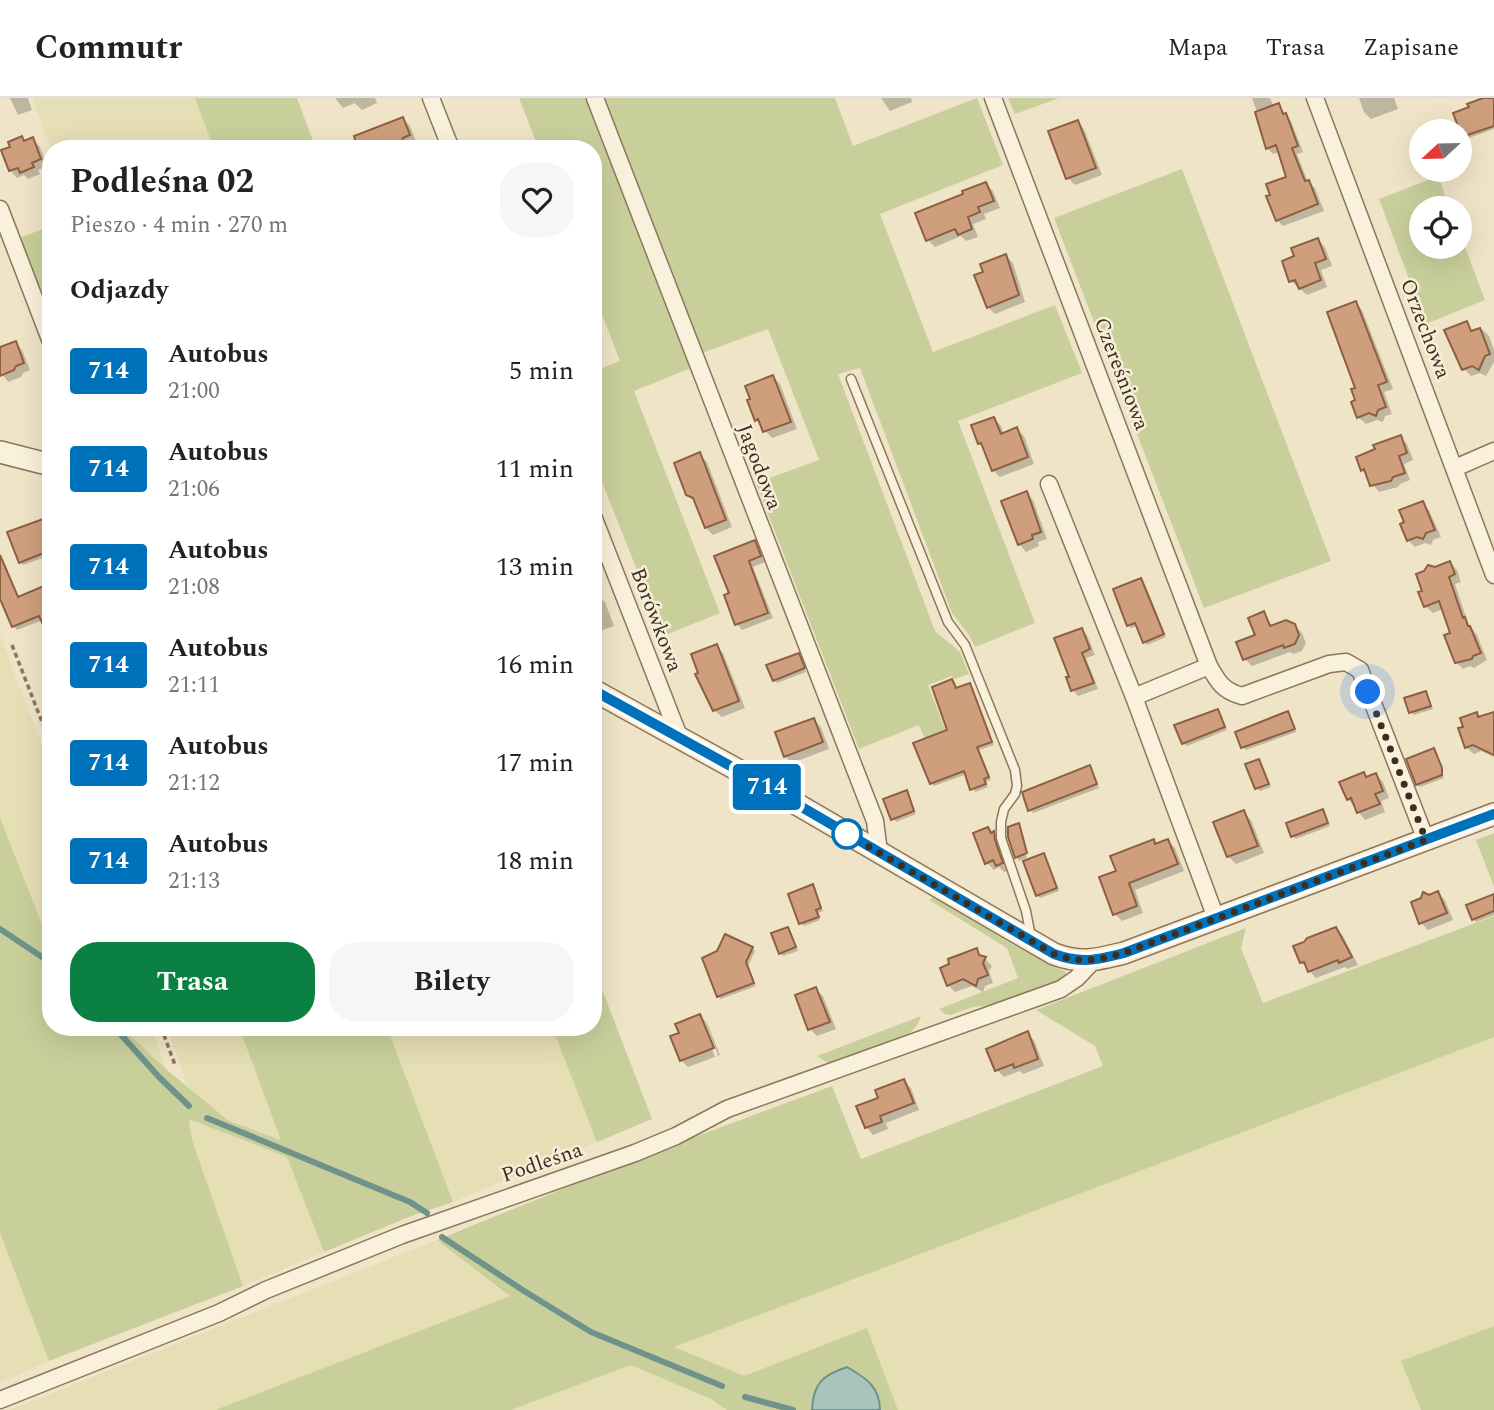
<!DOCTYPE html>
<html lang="pl">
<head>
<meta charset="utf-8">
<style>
	:root { --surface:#fff; --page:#f6f6f6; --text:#222; --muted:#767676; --line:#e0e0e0; --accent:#0b8043 }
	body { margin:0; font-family:Spectral,serif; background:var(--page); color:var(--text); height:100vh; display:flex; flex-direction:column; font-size:26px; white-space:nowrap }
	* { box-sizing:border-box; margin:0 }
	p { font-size:23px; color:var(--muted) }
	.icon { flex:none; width:38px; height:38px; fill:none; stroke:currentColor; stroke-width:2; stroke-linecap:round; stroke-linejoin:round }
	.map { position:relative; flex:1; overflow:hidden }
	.side { position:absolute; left:42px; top:42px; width:560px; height:896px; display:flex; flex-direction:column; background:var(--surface); border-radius:28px; box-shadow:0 7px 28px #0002 }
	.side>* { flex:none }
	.badge { padding:0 14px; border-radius:5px; font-size:24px; line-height:46px }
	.needle { width:46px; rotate:248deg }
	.tools { position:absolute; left:1409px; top:21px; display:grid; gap:14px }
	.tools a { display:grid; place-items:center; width:63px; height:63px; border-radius:50%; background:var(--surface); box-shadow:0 7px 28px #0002; font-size:35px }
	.you { position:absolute; width:35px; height:35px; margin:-18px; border:5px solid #fff; border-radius:50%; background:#1a73e8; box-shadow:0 0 0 10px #1a73e833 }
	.map>.badge { position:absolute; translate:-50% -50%; box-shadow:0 0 0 4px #fff }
	h2 { padding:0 28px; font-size:26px; line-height:63px }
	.round { display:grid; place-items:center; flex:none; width:74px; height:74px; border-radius:28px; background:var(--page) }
	.head { display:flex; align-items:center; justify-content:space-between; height:119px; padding:0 28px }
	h1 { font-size:33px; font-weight:700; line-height:52px }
	.button { display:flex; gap:14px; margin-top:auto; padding:14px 28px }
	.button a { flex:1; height:80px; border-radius:28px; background:var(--accent); color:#fff; font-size:28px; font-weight:700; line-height:80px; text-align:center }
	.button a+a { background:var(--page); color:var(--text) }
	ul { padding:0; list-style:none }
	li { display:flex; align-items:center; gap:21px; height:98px; padding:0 28px }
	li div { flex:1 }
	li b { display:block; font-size:26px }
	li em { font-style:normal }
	li .badge { min-width:77px; font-weight:700; text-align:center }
	header { display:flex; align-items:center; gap:42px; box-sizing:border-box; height:98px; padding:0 35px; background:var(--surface); border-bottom:2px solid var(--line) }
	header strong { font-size:33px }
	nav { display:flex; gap:38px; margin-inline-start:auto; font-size:24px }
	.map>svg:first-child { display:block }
	.farmland { fill:#e6deb5 }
	.green { fill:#c9cf9b }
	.water { fill:#a9c4bc; stroke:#6f938a; stroke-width:2 }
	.shadow { fill:#0003; fill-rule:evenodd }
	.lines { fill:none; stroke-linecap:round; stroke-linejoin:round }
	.stream { stroke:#6f938a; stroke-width:6 }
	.building { fill:#cf9f7d; stroke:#8d5f41; stroke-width:2 }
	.service-casing { stroke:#8d765c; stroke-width:11 }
	.minor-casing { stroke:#8d765c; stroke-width:19 }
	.tertiary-casing { stroke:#8d765c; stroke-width:24 }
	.path { stroke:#8d765c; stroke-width:3.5; stroke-dasharray:5 3.5; stroke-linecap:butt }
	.service { stroke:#faf1dc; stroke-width:8 }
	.minor { stroke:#faf1dc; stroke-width:16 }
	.tertiary { stroke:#faf1dc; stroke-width:21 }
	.line-casing { stroke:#fff; stroke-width:16 }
	.line { stroke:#0072bc; stroke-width:10 }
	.walk { stroke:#3d2e20; stroke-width:7; stroke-dasharray:0 12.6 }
	.stop-dot { fill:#fff; stroke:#0072bc; stroke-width:3.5 }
	.labels { text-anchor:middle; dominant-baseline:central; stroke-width:5; stroke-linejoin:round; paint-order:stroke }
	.street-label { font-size:21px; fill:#3d2e20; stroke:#f7eed8 }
</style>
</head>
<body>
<header>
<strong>Commutr</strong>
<nav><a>Mapa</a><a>Trasa</a><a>Zapisane</a></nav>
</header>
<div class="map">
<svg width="1494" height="1312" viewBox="0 0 1494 1312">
	<rect width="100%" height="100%" fill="#f0e4c8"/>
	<path class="farmland" d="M32 0H195L214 51H51Z
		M0 537 51 672V849L0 720Z
		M121 929H150L167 972Z
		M166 929H239L282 1042 229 1023 190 993Z
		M387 929H552L597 1044 453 1104Z
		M1494 938V1228L1402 1263 1421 1312H898L867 1230 744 1278 673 1249Z
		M189 1020 287 1059 324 1154 243 1188 192 1042Z
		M0 1135 49 1263 0 1285Z
		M437 1142 511 1198 215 1312H10Z
		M631 1267 711 1301 727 1312H511Z"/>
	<path class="green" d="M195 0H297L316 51H214Z
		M519 0H588L691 270 634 293 720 515 663 538 593 361V274L620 263 593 193V51H539Z
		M601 0H835L853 48 977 0 1003 67 880 116 933 254 1055 207 1082 275 958 323 1035 525 975 549 969 537 952 515 860 270 838 276 935 533 960 554 969 576 954 581 952 578 928 587 946 634 925 642 919 627 859 651 756 385 819 362 768 231 699 256Z
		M1008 0H1059L1015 16Z
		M1182 71 1331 463 1204 510 1054 120Z
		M1438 78 1450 110H1421V149H1460V136L1485 202 1426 226 1379 101Z
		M51 128V225L19 140Z
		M0 720 51 849V929H121L167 972 229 1023 281 1042 239 929H387L453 1104 414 1117 324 1154 287 1059 189 1021 192 1042 243 1188 49 1263 0 1135Z
		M1494 735V789L1476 742Z
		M936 797 1008 844 1066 874V878L1059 884 994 907 973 909 950 917 945 916 939 911 1018 880 1007 850 929 802Z
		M1494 818V939L674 1249 744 1278 867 1230 898 1312H727L711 1301 631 1267 511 1312H215L510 1198 437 1142 651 1055 832 988 861 1061 1103 968 1095 948 1036 912 1246 830 1241 850 1263 905Z
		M593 868 652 1021 597 1044 552 929H593Z
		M921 918C915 945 863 955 838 963L828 965 817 958Z
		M1494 1228V1312H1421L1401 1263Z"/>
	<path class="water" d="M847 1269C866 1280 880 1289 880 1312H812C813 1285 823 1277 847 1269Z"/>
	<path class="shadow" d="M10 0H28L32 12 18 17Z
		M335 0H375L377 5 362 12 355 5 343 10Z
		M881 0H911L912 4 890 13Z
		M1252 0H1270L1274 9 1278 7 1291 23 1303 54 1297 56 1308 84 1315 90 1324 113 1283 128 1277 122 1288 80 1280 54 1273 56 1267 50 1264 34Z
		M1359 0H1394L1398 11 1371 21 1364 14Z
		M1491 0H1494V31L1466 41 1463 38Z
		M403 21 410 28 416 44 410 46 408 51H365Z
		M1077 24 1084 31 1102 77 1075 87 1068 80Z
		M22 40 26 44 33 42 40 49 47 68 38 72 40 76 28 81 24 77 17 80 10 72 12 50Z
		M518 46 522 51H507Z
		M986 86 993 93 1000 110 984 116 986 121 973 126 978 139 966 143 961 138 935 149 928 142Z
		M1318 142 1325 149 1332 168 1321 172 1327 189 1307 197 1291 183 1297 159Z
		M1006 158 1013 165 1025 204 995 216 988 209 986 175Z
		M1355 205 1362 212 1393 291 1384 294 1392 316 1385 318 1383 324 1377 322 1366 326 1358 319Z
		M1466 225 1473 234 1482 231 1489 238 1494 252V264L1486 278 1480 275 1471 278 1464 271Z
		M15 245 22 252 30 272 23 275 21 279 8 284 0 273V251Z
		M773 279 780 286 797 331 772 340 756 322Z
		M994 321 1001 328 1004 336 1017 331 1024 338 1034 366 1000 379 993 372 985 350 980 345Z
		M1400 339 1407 346 1413 362 1404 366 1410 382 1400 386 1398 389 1379 394 1362 372Z
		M700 357 707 364 732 429 713 437 706 430 695 404 687 396Z
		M1026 395 1033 402 1047 441 1038 444 1039 448 1026 454 1019 446Z
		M1422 405 1429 412 1441 439 1433 442 1431 447 1425 445 1415 449 1408 442Z
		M43 423 47 429 51 428V457L23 467 20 464Z
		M754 444 760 449 765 464 753 469 773 520 742 532 737 526 726 498 731 496Z
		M1450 465 1457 472 1461 484 1455 486 1468 525 1477 537 1487 562 1474 570 1470 568 1463 571 1456 564 1452 536 1443 511 1433 515 1425 508 1435 471Z
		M1140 482 1149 496 1166 539 1147 547 1138 528 1131 530 1128 527Z
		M10 485 19 500 51 487 43 522 17 532 13 528 0 497V489Z
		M593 495 605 504 614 528 600 533 602 538 593 542Z
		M1264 515 1273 529 1294 527 1302 535 1306 545 1302 553 1293 556 1290 554 1252 568 1245 561 1239 545 1257 539Z
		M1081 532 1087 537 1095 557 1086 560 1098 591 1078 598 1073 592 1071 580Z
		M716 548 723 555 745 610 722 619 714 612Z
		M798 557 806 574 777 585 774 582Z
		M952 583 957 592 969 587 972 590 994 647 979 652 991 682 986 684 988 689 975 694 967 676 934 688 931 685 949 633Z
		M1425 595 1433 611 1414 617 1411 614Z
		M1217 613 1227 632 1187 648 1183 645Z
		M1287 615 1296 634 1246 652 1243 649Z
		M1494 615V659L1481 653 1474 656 1466 649 1465 630 1476 616 1480 620Z
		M814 622 821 629 829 651 792 665 785 658Z
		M1434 652 1437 655 1444 680 1420 689 1417 686Z
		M1259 663 1271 689 1260 693 1257 690Z
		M1089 669 1099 690 1033 715 1030 712Z
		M1363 676 1367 680 1376 677 1383 684 1389 700 1381 703 1385 714 1365 722 1348 701Z
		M906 695 916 716 896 724 886 702Z
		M1322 713 1330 728 1296 741 1293 738Z
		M1244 715 1251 722 1264 755 1236 766 1228 758Z
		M1018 729 1027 760 1019 763 1009 739Z
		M988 731 1001 742 1009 773 1004 774 999 769 994 772 987 765Z
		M1153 743 1156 747 1168 743 1175 750 1184 773 1135 792 1143 815 1122 823 1115 816 1101 780 1118 774Z
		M1044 757 1059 793 1040 800 1037 797Z
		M812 788 823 813 818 815 820 822 804 828 801 825Z
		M1438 795 1445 802 1453 822 1428 832 1421 825 1429 798Z
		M1494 800V817L1476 824 1473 821Z
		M788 831 798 853 783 858 780 855Z
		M1336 831 1343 838 1358 867 1347 871 1345 869 1316 880 1301 864Z
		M752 850 755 853 748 868 756 888 721 901 718 898Z
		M976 852 992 868 989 873 993 885 985 888 983 894 972 888 955 894 948 887Z
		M815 891 823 898 836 931 817 938 810 931 797 898Z
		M700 918 707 925 720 957 688 969 681 962V936ZM702 924H705L718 957 715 959Z
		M1027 935 1034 942 1044 968 1023 976 1020 973 1004 979 997 972Z
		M904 983 911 990 919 1012 886 1025 888 1031 873 1037 866 1029 880 1001Z"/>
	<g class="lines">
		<path class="stream" d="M0 831 51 865
			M114 929 159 979 189 1008
			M207 1020 410 1104 427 1115
			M442 1139 524 1193 591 1234 722 1288
			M745 1299 793 1312"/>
	</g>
	<path class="building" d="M1483 0H1494V28L1462 39 1453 15 1469 9 1467 6Z
		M1279 5 1283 16 1286 15 1298 48 1292 50 1305 83 1309 82 1318 106 1276 123 1266 98 1270 97 1266 86 1286 79 1276 47 1266 51 1255 14Z
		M403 19 410 37 403 40 400 48 394 51H358L354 38Z
		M1078 22 1096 70 1066 81 1048 33Z
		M22 38 24 43 33 39 41 61 32 65 34 69 20 75 18 70 9 73 1 52 10 49 8 44Z
		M986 84 994 103 978 109 980 114 968 119 972 131 958 137 955 131 926 143 915 115 963 96 962 93Z
		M1318 140 1326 161 1315 165 1321 182 1299 191 1295 182 1289 184 1282 163 1294 158 1291 150Z
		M1006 156 1019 197 987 210 974 177 983 174 980 166Z
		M1356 203 1387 284 1378 287 1386 309 1378 312 1376 318 1369 315 1357 320 1351 304 1355 302 1351 291 1355 290 1327 214Z
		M1467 223 1471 233 1480 230 1490 256 1485 258 1479 272 1472 268 1462 272 1444 232Z
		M16 243 24 265 16 268 14 272 0 278V249Z
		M773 277 791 324 763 334 758 321 755 323 747 302 750 301 745 288Z
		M994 319 1001 336 1017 329 1028 359 992 373 981 345 978 346 971 327Z
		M1401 337 1407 355 1399 358 1405 375 1393 379 1391 383 1370 388 1364 371 1361 373 1356 359 1375 351 1373 347Z
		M700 354 726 422 705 430 693 400 686 397 674 365Z
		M1027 393 1041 434 1032 437 1033 441 1018 447 1001 403Z
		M1423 403 1435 432 1426 435 1423 441 1417 439 1407 443 1400 426 1404 424 1399 412Z
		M43 421 51 441V452L19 465 7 434Z
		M755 442 761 458 749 463 768 515 735 527 724 497 729 495 714 458Z
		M0 457 18 499 51 485V544L39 518 12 529 0 501Z
		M1450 463 1455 476 1449 479 1463 520 1465 519 1468 528H1470L1481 555 1473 558 1472 561 1455 565 1444 537 1450 535 1439 503 1424 509 1418 494 1422 493 1416 476 1424 473 1428 467 1435 469Z
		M1141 480 1164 536 1143 545 1135 525 1127 528 1113 491Z
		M1264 513 1270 528 1286 522 1295 526 1299 537 1295 546 1284 550 1283 547 1243 562 1236 544 1255 537 1248 520Z
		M1082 530 1090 551 1082 555 1094 585 1071 593 1066 579H1069L1054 540Z
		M717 546 739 603 713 613 695 576 698 575 691 556Z
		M799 555 805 570 773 583 766 567Z
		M952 581 956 590 970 585 992 644 977 649 989 679 984 681 986 686 970 692 964 673 930 686 913 645 947 632 932 589Z
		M1426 593 1431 608 1409 615 1404 600Z
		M1218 611 1225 629 1182 646 1174 627Z
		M1288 613 1295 631 1241 650 1235 634Z
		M1477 614 1478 619 1494 614V657L1473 647 1465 650 1458 630 1463 629 1460 620Z
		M814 620 823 644 784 659 775 634Z
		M1434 650 1442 670V677L1416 687 1406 661Z
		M1259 661 1269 686 1255 691 1245 666Z
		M1090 667 1097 686 1028 713 1022 694Z
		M1364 674 1366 679 1376 675 1383 693 1375 696 1380 706 1357 715 1351 700 1347 702 1339 684Z
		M907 692 914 713 891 722 883 701Z
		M1323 711 1328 725 1291 739 1286 725Z
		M1244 712 1258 748 1227 759 1213 724Z
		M1019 725 1027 755 1015 760 1008 739V729Z
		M988 729 991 735 994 733 995 742 1003 765 996 768 993 762 985 766 973 735Z
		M1154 741 1155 746 1168 741 1178 766 1129 785 1137 808 1113 817 1099 779 1116 773 1110 758Z
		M1044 755 1057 790 1036 798 1023 763Z
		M813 786 821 810 816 812 819 819 799 826 788 796Z
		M1438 793 1447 815 1419 826 1411 804 1421 800 1423 794 1429 797Z
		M1494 796V813L1472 822 1466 807Z
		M788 829 796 849 779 856 771 835Z
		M1336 829 1352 859 1339 865 1338 862 1308 874 1304 864 1300 865 1293 848 1304 844 1307 840Z
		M725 836 753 849 746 864 754 885 717 899 702 860 717 853Z
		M977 850 979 857 986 859 983 865 988 877 978 881 976 888 963 881 947 888 940 870 949 866 948 861Z
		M816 889 830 924 808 932 795 897Z
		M700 916 714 950 680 963 670 938 679 935 675 926Z
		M1028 933 1038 961 1014 970 1013 966 995 973 986 951Z
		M904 981 914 1005 880 1018 882 1024 865 1030 856 1008 878 1000 875 992Z"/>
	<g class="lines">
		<defs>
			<path id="service" d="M851 281 948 524 965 547 1015 672 1017 688 1015 696 1004 711 1001 724V740L1026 813 1031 839"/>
			<path id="minor" d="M431 0 451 51
				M595 0 875 723 879 754
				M993 0 1209 568 1134 599 1216 820
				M1315 0 1494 477
				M0 111 51 244
				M1455 370 1494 353
				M1049 386 1134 599
				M593 418 680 641
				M1209 568C1218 584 1223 593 1242 598L1329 566 1346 564 1360 572 1426 742
				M0 1302 219 1215 266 1192 402 1137 635 1055 676 1038 727 1011 1061 891 1077 880 1093 863"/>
			<path id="tertiary" d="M0 354 51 367
				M593 592 745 676 1054 856C1081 866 1096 862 1124 855L1494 716"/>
		</defs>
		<use href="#service" class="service-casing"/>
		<use href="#minor" class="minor-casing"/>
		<use href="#tertiary" class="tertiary-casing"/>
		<path class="path" d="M12 547 51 647
			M161 929 175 967"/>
		<use href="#service" class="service"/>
		<use href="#minor" class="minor"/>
		<use href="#tertiary" class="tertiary"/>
	</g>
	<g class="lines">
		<defs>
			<path id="line" d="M593 592 745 676 1054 856C1081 866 1097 862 1124 855L1494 716"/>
		</defs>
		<use href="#line" class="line-casing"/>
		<use href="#line" class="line"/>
		<path class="walk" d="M847 736 1054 856C1081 866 1097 862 1124 855L1426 742 1368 594"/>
	</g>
	<circle class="stop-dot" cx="847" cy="736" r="14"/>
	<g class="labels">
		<g class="street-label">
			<text transform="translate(1425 231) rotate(69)">Orzechowa</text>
			<text transform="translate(1121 276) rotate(69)">Czereśniowa</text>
			<text transform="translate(759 369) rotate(69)">Jagodowa</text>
			<text transform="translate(656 522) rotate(69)">Borówkowa</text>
			<text transform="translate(542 1065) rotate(-19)">Podleśna</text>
		</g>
	</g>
</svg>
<div class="tools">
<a><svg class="needle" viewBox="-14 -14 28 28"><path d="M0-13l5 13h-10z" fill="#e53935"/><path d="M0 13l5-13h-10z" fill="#767676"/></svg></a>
<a><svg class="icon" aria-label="locate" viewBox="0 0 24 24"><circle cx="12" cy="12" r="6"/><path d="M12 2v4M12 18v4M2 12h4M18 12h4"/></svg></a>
</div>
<div class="you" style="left:1368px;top:594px"></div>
<b class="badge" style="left:767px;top:689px;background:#0072bc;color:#fff">714</b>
<section class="side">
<div class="head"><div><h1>Podleśna 02</h1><p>Pieszo · 4 min · 270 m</p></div><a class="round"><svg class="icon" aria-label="heart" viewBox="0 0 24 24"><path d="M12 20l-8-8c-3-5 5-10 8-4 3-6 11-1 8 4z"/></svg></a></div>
<h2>Odjazdy</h2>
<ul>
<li><span class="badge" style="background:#0072bc;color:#fff">714</span><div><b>Autobus</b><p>21:00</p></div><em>5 min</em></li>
<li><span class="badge" style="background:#0072bc;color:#fff">714</span><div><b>Autobus</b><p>21:06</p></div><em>11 min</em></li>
<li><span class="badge" style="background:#0072bc;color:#fff">714</span><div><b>Autobus</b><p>21:08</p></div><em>13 min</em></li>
<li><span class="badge" style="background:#0072bc;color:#fff">714</span><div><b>Autobus</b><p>21:11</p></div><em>16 min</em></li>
<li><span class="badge" style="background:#0072bc;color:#fff">714</span><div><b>Autobus</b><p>21:12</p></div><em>17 min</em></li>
<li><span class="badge" style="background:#0072bc;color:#fff">714</span><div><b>Autobus</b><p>21:13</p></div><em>18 min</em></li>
</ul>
<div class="button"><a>Trasa</a><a>Bilety</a></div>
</section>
</div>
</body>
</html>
